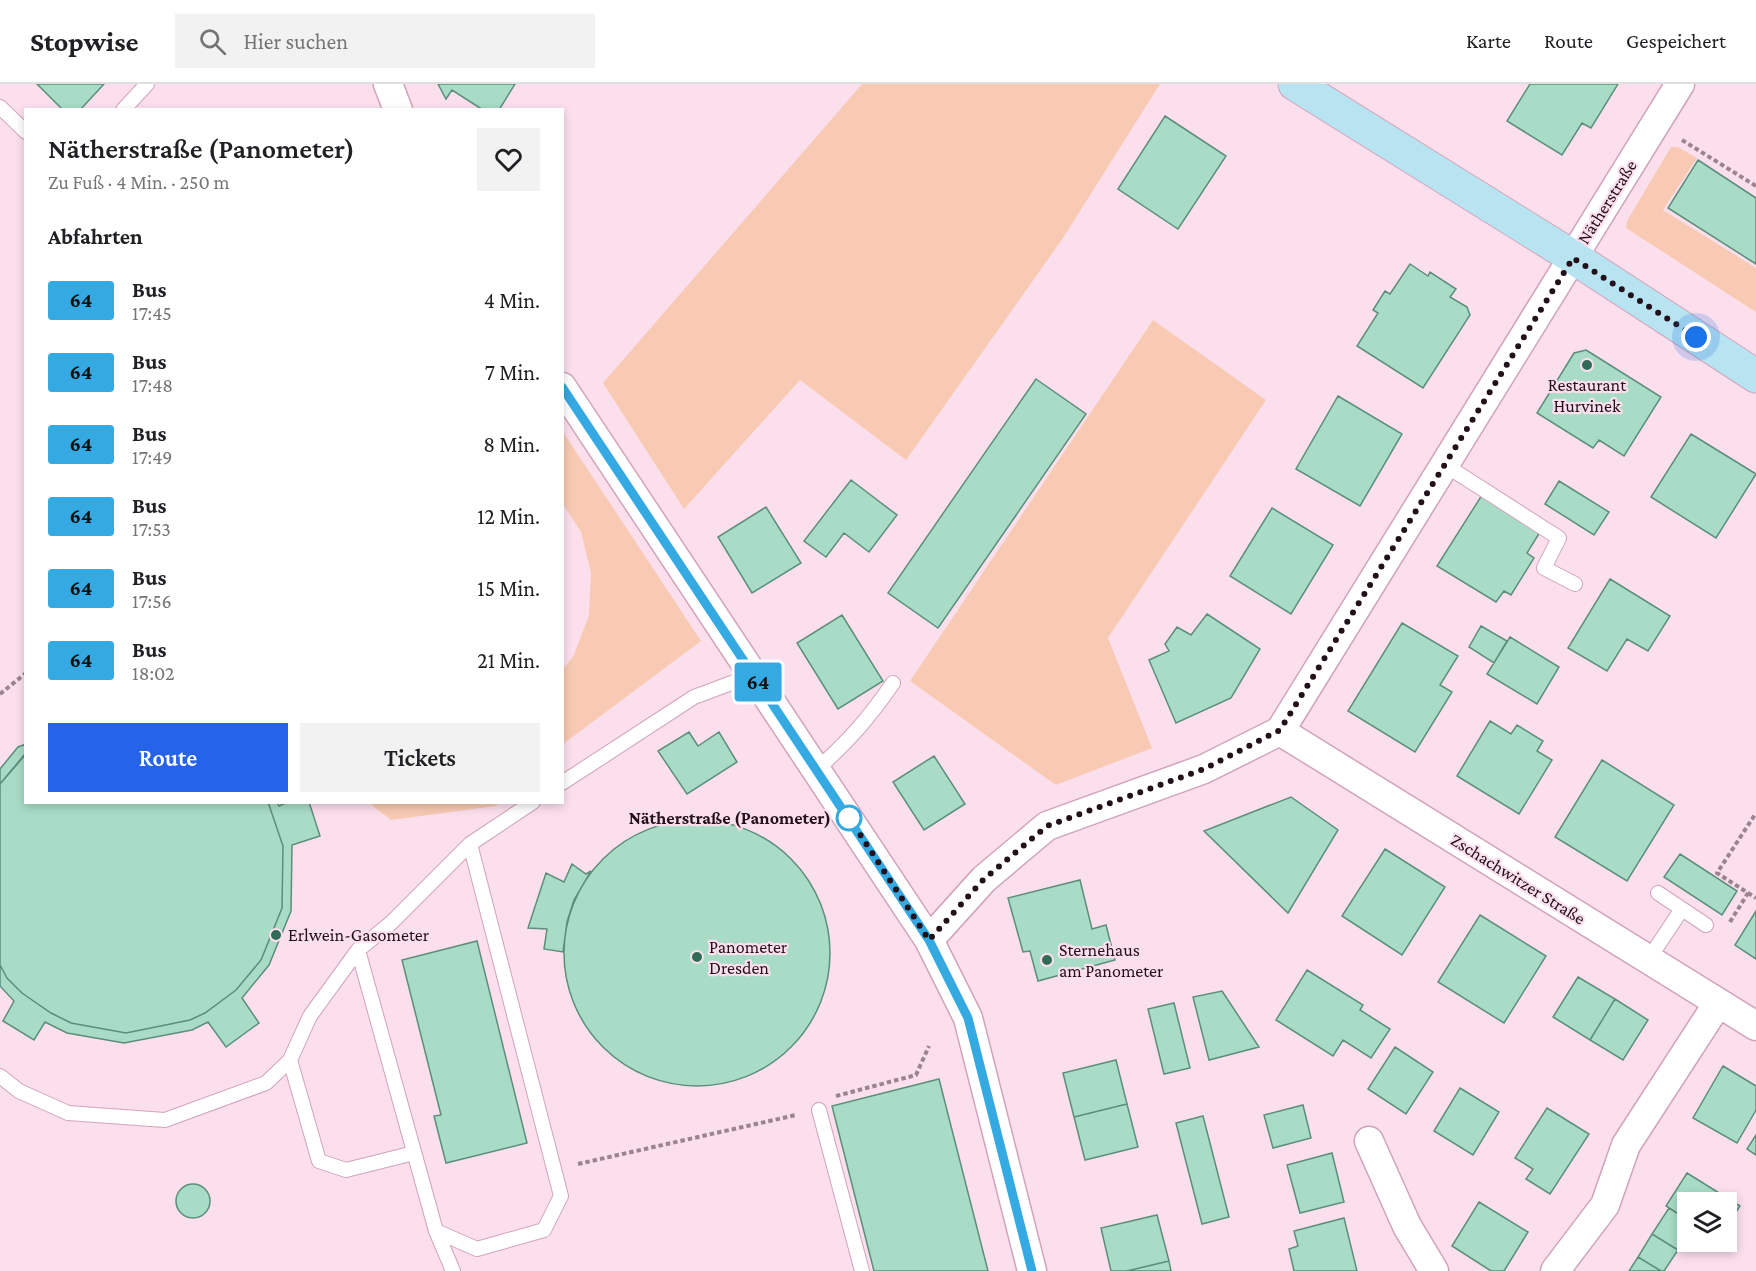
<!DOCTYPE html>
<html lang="de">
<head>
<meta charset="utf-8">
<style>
	:root { --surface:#fff; --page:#f2f2f2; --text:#202124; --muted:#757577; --line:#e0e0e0; --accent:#2563eb }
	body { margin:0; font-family:"Crimson Pro",serif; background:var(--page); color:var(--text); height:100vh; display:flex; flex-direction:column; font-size:22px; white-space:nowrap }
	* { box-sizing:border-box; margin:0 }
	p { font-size:20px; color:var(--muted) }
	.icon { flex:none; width:33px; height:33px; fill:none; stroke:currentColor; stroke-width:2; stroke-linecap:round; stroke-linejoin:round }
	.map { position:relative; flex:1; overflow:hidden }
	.side { position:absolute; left:24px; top:24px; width:540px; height:696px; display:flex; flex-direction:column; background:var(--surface); border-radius:0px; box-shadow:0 3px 9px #0003 }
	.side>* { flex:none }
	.badge { padding:0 12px; border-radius:4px; font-size:21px; line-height:39px }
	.fabs { position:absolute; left:1677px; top:1108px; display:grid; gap:12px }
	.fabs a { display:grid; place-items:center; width:60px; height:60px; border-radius:0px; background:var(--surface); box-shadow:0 3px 9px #0003; font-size:30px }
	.you { position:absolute; width:30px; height:30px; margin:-15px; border:4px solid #fff; border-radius:50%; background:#1a73e8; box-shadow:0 0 0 9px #1a73e833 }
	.map>.badge { position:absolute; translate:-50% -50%; box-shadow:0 0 0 3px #fff }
	h2 { padding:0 24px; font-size:22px; line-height:54px }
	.round { display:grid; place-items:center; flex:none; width:63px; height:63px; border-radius:0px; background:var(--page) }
	.summary { display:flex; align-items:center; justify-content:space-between; height:102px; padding:0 24px }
	h1 { font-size:28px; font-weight:600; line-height:45px }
	.primary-button { display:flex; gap:12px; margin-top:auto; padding:12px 24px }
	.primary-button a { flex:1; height:69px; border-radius:0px; background:var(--accent); color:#fff; font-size:24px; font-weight:600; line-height:69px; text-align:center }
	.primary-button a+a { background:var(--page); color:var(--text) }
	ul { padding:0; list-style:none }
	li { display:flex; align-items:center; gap:18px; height:72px; padding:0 24px }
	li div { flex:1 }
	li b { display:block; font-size:22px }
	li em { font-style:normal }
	li .badge { min-width:66px; font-weight:700; text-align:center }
	header { display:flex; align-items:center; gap:36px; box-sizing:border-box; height:84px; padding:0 30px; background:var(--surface); border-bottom:2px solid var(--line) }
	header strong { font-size:28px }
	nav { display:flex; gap:33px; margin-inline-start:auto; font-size:21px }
	.search { width:420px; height:54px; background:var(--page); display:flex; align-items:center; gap:15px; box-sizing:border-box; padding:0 21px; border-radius:0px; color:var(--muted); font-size:22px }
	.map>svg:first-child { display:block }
	.green { fill:#f8cab3 }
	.building { fill:#a8dcc6; stroke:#5d8e7b; stroke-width:1.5 }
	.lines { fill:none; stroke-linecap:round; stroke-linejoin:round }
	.service-casing { stroke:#d1a3b9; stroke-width:16 }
	.minor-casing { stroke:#d1a3b9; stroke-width:31 }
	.secondary-casing { stroke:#d1a3b9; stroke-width:35 }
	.path { stroke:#9b838f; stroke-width:4; stroke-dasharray:4.5 3; stroke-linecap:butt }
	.service { stroke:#fff; stroke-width:14 }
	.minor { stroke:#fff; stroke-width:28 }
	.secondary { stroke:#b8e3f1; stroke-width:33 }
	.line-casing { stroke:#fff; stroke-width:14 }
	.line { stroke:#35a9e1; stroke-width:9 }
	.walk { stroke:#22111a; stroke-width:6; stroke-dasharray:0 10.8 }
	.poi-dot { fill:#2f6b56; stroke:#fcdfed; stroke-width:2 }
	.stop-dot { fill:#fff; stroke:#35a9e1; stroke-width:3 }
	.labels { text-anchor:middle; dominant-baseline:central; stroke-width:4.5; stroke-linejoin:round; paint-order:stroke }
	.street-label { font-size:18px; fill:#22111a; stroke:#fcdfed }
	.poi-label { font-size:18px; fill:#22111a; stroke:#fcdfed; text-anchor:start }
	.stop-label { font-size:18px; font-weight:bold; fill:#22111a; stroke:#fcdfed; text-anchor:end }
</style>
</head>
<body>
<header>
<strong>Stopwise</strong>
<div class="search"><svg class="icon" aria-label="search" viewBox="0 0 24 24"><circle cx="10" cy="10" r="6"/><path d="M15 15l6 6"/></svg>Hier suchen</div>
<nav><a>Karte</a><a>Route</a><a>Gespeichert</a></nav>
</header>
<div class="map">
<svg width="1756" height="1187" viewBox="0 0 1756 1187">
	<rect width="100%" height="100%" fill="#fcdfed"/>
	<path class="green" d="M862 0H1160L1063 154 906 376 800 296 684 425 603 299Z
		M1671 63H1678L1697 74 1663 126 1756 184V228L1626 144 1627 137Z
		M1153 236 1266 316 1108 554 1152 664 1056 701 910 597Z
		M563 348 701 557 563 660V585L574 571 589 531 591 489 581 448 563 420Z
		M369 719H499L496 722 391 736Z"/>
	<path class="building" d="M37 0H104L80 26H63Z
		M438 0H515L499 26H483L452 6 446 15Z
		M1530 0H1618L1591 44 1582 39 1562 71 1507 37Z
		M1165 32 1226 72 1178 145 1118 105Z
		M1698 76 1756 114V180L1668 124Z
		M1410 180 1428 192 1430 188 1456 205 1450 213 1467 223 1470 231 1423 304 1357 262 1378 229 1373 226 1385 207 1390 210Z
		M1586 266 1661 313 1624 372 1599 356 1593 364 1537 329 1574 269Z
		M1036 295 1086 330 938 544 888 509Z
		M1338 312 1402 350 1360 422 1296 385Z
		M1691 350 1756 390 1716 454 1651 413Z
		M851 396 897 431 869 468 844 449 826 473 804 457Z
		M1559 397 1609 428 1594 451 1545 420Z
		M1482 411 1540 448 1527 469 1534 474 1511 511 1504 507 1496 518 1437 482Z
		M766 423 801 479 752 509 718 453Z
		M1272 424 1333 461 1291 530 1230 492Z
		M1610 495 1670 532 1648 567 1627 555 1607 587 1568 564Z
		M1207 530 1260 565 1231 614 1176 639 1149 576 1169 567 1165 560 1177 543 1191 551Z
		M842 531 883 597 838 625 797 559Z
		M1402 539 1458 572 1440 601 1452 608 1415 668 1348 627Z
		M1481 542 1507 557 1494 579 1469 563Z
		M1510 553 1559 583 1537 620 1487 590Z
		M1490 637 1511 650 1517 641 1543 657 1537 667 1552 676 1519 730 1457 692Z
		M689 648 698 662 719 648 737 678 687 710 658 667Z
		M26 660V670L0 700V685L18 663Z
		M25 670 26 718H268L283 762 282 824 261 876 236 906 205 929 190 936 126 949 71 939 51 929 22 909 7 894 0 881V700Z
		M934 672 965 720 924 746 893 698Z
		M1602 676 1674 721 1627 797 1555 753Z
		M1291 713 1338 746 1288 829 1204 747Z
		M268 718H277L279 722 288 718H309L320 752 292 761 291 827 269 881 242 914 259 939 226 963 208 938 192 946 124 959 67 949 45 938 34 956 3 937 14 917 0 902V881L7 894 22 909 51 929 71 939 126 949 190 936 205 929 236 906 261 876 282 824 283 762Z
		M564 869a133 133 0 1 1 266 0a133 133 0 1 1-266 0Z
		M1385 765 1445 803 1402 871 1342 832Z
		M1680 770 1737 807 1722 831 1664 793Z
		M572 780 586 790 591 787 574 816 567 838 563 868 544 865 547 845 528 844 546 789 564 798Z
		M1080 796 1092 845 1106 841 1115 876 1038 897 1030 867 1023 868 1008 814Z
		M1756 827V875L1735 861Z
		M1480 831 1546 872 1504 939 1438 898Z
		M477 857 527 1059 446 1079 434 1032 441 1031 402 876Z
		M1307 886 1363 921 1360 926 1390 945 1371 974 1343 956 1333 972 1276 936Z
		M1578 893 1615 915 1590 956 1553 933Z
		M1222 907 1259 963 1209 976 1193 913Z
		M1615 915 1648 936 1623 976 1590 956Z
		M1174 919 1190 984 1164 990 1148 925Z
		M1395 963 1433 988 1406 1030 1368 1005Z
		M1116 976 1127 1020 1074 1033 1063 989Z
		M1723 982 1756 1002V1026L1737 1059 1693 1034Z
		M939 995 988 1187H874L832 1022Z
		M1460 1004 1499 1028 1473 1071 1434 1047Z
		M1127 1020 1138 1063 1085 1076 1074 1033Z
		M1303 1021 1311 1054 1273 1064 1264 1031Z
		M1547 1024 1589 1050 1550 1110 1526 1095 1533 1085 1515 1074Z
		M1203 1032 1229 1133 1202 1140 1176 1039Z
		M1756 1051V1071L1747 1065Z
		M1332 1069 1344 1118 1300 1129 1287 1081Z
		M1687 1089 1740 1122 1726 1144V1119H1688V1136L1666 1122Z
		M176 1117a17 17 0 1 1 34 0a17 17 0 1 1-34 0Z
		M1479 1118 1528 1148 1504 1187H1491L1452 1162Z
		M1669 1124 1688 1136V1151L1678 1166 1652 1150Z
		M1157 1131 1169 1177 1127 1187H1111L1101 1144Z
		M1344 1134 1357 1187H1294L1289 1165 1298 1162 1294 1147Z
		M1652 1150 1678 1166 1664 1187H1661L1638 1173Z
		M1638 1173 1661 1187H1629Z
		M1169 1177 1171 1187H1127Z"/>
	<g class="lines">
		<defs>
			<path id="service" d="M0 23 26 48
				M123 26 147 0
				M1445 381 1559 454 1544 484 1575 500
				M816 686C848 658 869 634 893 599
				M562 699 694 613 753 591
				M470 760 561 1112 544 1146 477 1165 436 1147 358 866 391 839 470 760 533 718
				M1658 809 1706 841
				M1648 876 1682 825
				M290 976 319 1077 346 1086 414 1069
				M0 992 19 1007 68 1029 165 1036 266 999 290 976 310 932 358 866
				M819 1026 862 1187
				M436 1147 453 1187"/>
			<path id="minor" d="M388 0 398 26
				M562 303 929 856 968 934 1032 1187
				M1280 647 1756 942
				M929 856 984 795 1047 742 1204 685 1280 647 1680 0
				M1369 1057 1407 1142 1434 1187
				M1555 1187 1605 1121 1626 1061 1718 919"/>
			<path id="secondary" d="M1295 0 1573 173 1756 292"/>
		</defs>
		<use href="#service" class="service-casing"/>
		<use href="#minor" class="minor-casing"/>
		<use href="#secondary" class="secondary-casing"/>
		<path class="path" d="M1682 56 1756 102
			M0 610 26 589
			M1748 809 1756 814
			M1730 838 1748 809 1717 789 1756 729
			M836 1012 916 991 929 962
			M578 1080 796 1031"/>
		<use href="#service" class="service"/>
		<use href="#minor" class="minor"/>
		<use href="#secondary" class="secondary"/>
	</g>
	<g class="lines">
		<defs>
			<path id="line" d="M562 303 929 856 968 934 1032 1187"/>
		</defs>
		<use href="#line" class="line-casing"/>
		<use href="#line" class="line"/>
		<path class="walk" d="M849 734 846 729 929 856 984 795 1047 742 1204 685 1280 646 1573 174 1696 253"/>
	</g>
	<g class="poi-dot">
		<circle cx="1587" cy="281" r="6"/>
		<circle cx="276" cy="851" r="6"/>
		<circle cx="697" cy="873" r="6"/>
		<circle cx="1047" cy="876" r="6"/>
	</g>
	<circle class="stop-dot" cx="849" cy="734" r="12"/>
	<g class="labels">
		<g class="street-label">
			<text transform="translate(1607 118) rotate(-58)">Nätherstraße</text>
			<text transform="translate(1518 795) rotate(32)">Zschachwitzer Straße</text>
		</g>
		<g class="poi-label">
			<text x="1587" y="301" text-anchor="middle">Restaurant<tspan x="1587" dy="21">Hurvinek</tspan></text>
			<text x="288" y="851">Erlwein-Gasometer</text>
			<text x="709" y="863">Panometer<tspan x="709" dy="21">Dresden</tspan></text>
			<text x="1059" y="866">Sternehaus<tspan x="1059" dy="21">am Panometer</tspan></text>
		</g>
		<g class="stop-label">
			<text x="831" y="734">Nätherstraße (Panometer)</text>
		</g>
	</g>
</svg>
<div class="fabs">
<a><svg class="icon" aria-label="layers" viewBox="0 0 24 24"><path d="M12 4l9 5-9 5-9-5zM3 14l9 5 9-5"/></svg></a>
</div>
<div class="you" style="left:1696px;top:253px"></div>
<b class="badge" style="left:758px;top:598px;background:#35a9e1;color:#111">64</b>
<section class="side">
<div class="summary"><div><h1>Nätherstraße (Panometer)</h1><p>Zu Fuß · 4 Min. · 250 m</p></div><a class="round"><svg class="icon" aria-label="heart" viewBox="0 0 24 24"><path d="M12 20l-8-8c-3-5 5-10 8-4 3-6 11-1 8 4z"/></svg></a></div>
<h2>Abfahrten</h2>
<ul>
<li><span class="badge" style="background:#35a9e1;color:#111">64</span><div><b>Bus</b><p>17:45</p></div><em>4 Min.</em></li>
<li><span class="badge" style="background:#35a9e1;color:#111">64</span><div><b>Bus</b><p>17:48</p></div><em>7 Min.</em></li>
<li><span class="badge" style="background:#35a9e1;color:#111">64</span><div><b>Bus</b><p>17:49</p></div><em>8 Min.</em></li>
<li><span class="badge" style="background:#35a9e1;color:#111">64</span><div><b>Bus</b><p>17:53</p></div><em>12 Min.</em></li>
<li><span class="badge" style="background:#35a9e1;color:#111">64</span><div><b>Bus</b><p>17:56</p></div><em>15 Min.</em></li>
<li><span class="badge" style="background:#35a9e1;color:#111">64</span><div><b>Bus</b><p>18:02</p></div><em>21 Min.</em></li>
</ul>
<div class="primary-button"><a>Route</a><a>Tickets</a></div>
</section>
</div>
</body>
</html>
